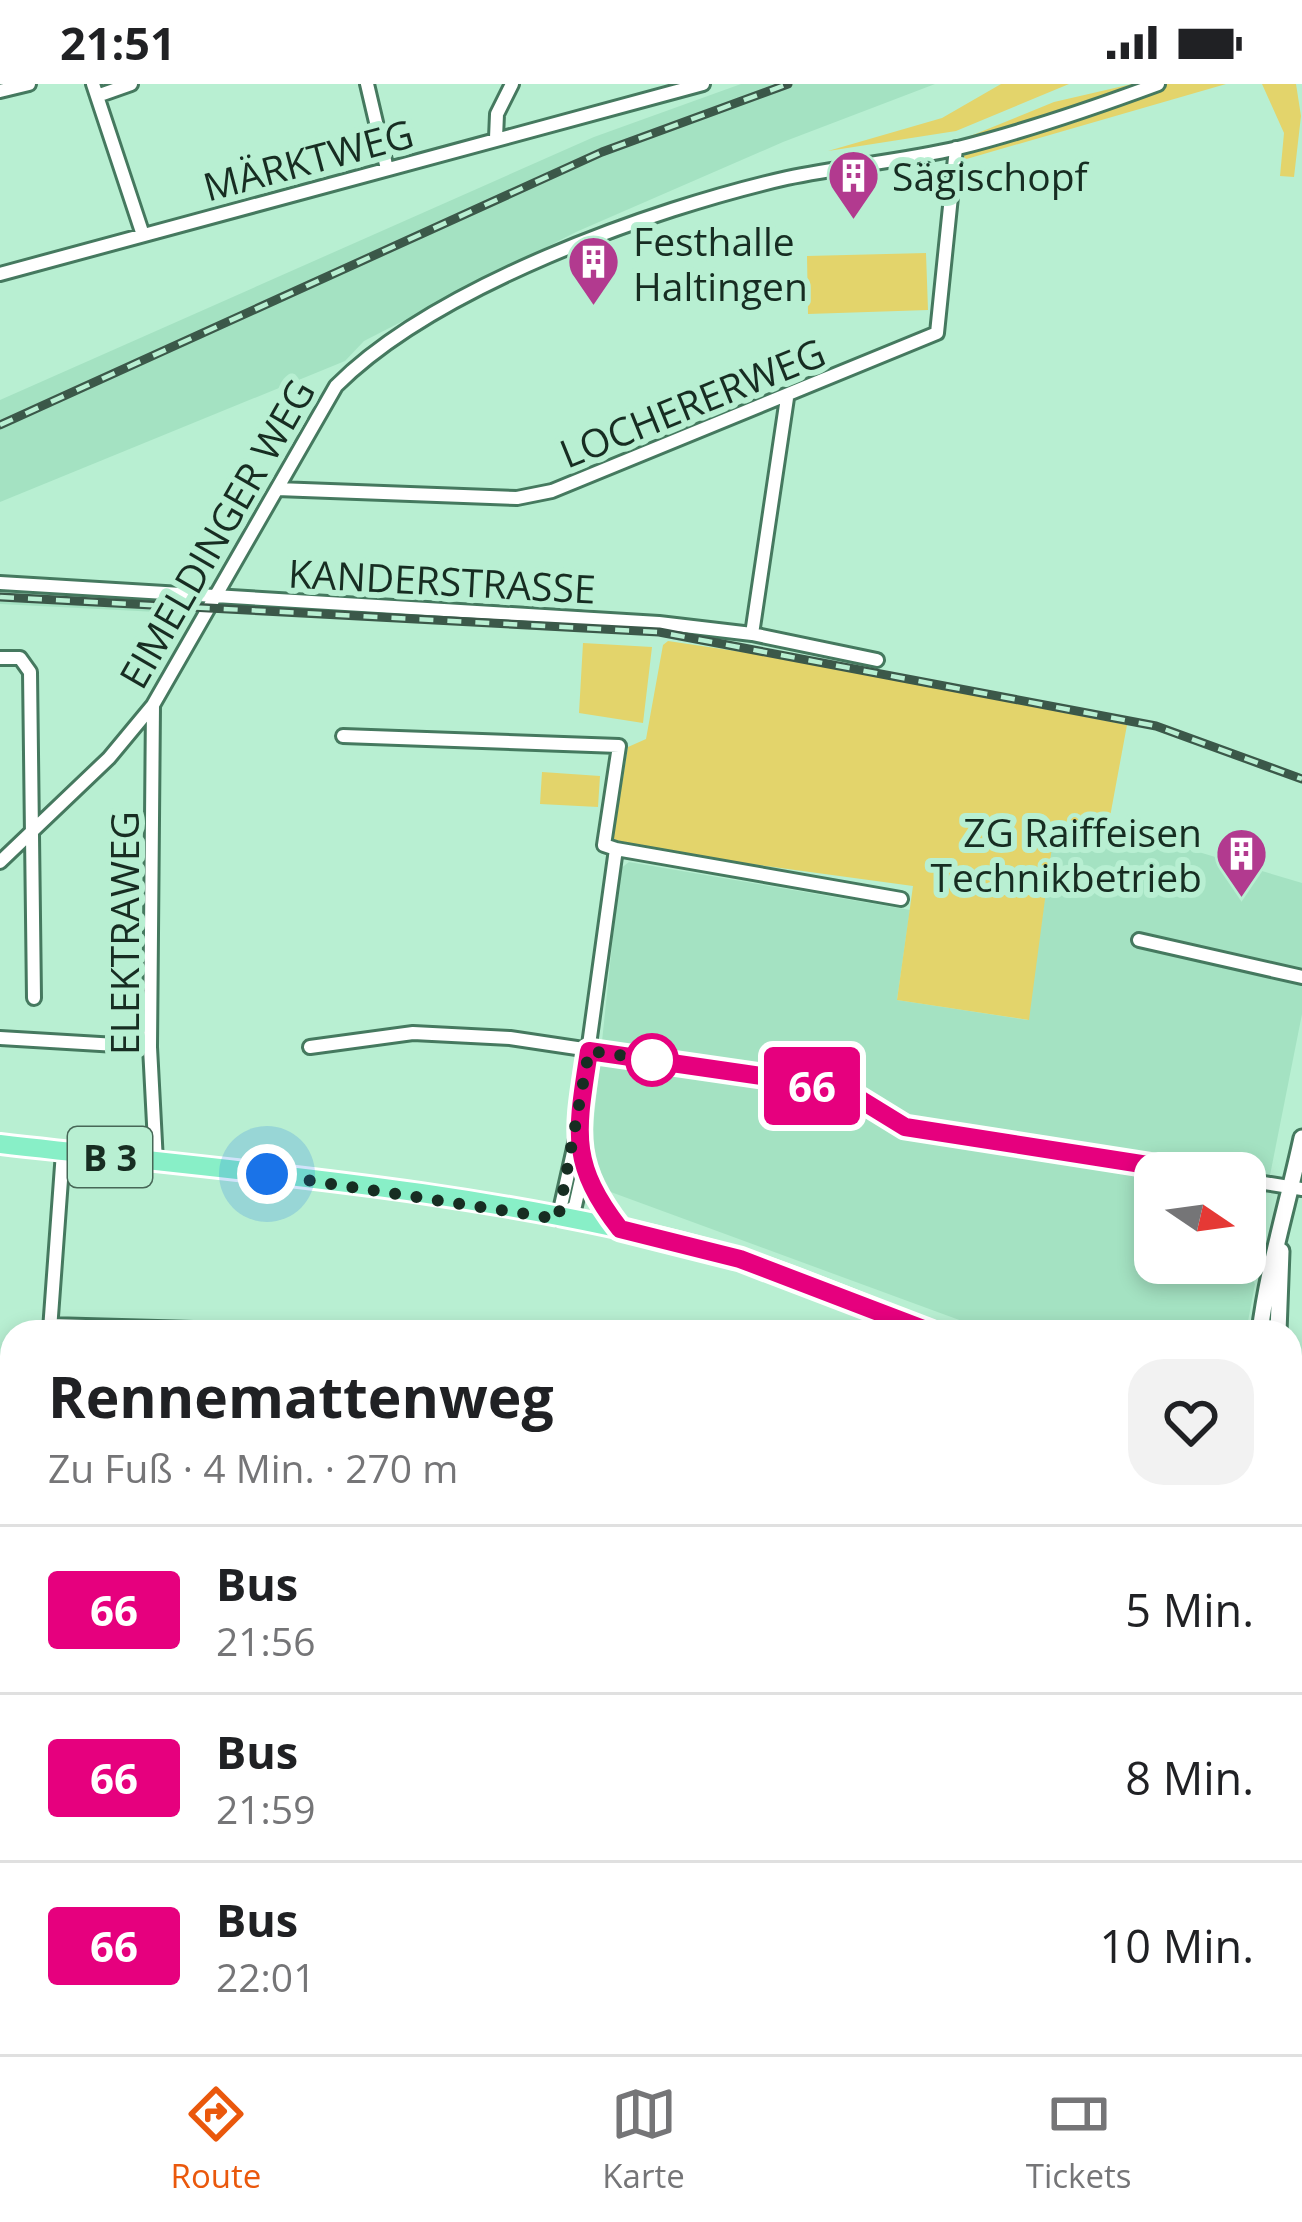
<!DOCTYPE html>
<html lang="de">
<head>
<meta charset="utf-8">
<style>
	:root { --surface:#fff; --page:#f2f2f2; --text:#202124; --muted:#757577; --line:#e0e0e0; --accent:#ea580c }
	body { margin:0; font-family:"Open Sans",sans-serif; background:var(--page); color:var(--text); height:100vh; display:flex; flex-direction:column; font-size:45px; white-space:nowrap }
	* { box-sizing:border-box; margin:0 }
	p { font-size:39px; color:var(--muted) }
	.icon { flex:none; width:66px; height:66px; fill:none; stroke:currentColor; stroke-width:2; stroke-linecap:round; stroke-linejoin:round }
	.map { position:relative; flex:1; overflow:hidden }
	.details { position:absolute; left:0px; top:1236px; width:1302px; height:735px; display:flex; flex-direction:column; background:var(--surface); border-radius:36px 36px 0 0; box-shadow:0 6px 18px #0003 }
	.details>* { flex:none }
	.badge { padding:0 24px; border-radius:9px; font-size:42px; line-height:78px }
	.needle { width:78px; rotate:103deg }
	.tools { position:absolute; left:1134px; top:1068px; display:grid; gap:24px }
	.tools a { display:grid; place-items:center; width:132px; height:132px; border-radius:24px; background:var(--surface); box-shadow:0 6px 18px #0003; font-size:60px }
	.you { position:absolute; width:60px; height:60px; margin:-30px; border:9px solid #fff; border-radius:50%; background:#1a73e8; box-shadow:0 0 0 18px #1a73e833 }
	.map>.badge { position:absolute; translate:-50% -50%; box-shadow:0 0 0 6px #fff }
	.round { display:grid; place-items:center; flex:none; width:126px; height:126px; border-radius:36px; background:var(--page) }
	.headline { display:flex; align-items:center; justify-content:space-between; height:204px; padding:0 48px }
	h1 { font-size:57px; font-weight:700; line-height:90px }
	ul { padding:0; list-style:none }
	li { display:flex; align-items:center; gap:36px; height:168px; padding:0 48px; border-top:3px solid var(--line) }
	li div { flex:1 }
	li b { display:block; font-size:45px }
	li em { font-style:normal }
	li .badge { min-width:132px; font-weight:700; text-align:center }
	.status { display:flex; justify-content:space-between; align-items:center; height:84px; padding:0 60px; background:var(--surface); direction:ltr }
	.status svg { height:33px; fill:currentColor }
	.tab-bar { display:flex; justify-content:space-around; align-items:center; height:168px; border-top:3px solid var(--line); background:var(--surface); font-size:33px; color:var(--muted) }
	.tab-bar a { display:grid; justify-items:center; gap:6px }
	.tab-bar .active { color:var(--accent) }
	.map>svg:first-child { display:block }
	.built { fill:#a4e2c2; fill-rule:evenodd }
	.green { fill:#e3d46b }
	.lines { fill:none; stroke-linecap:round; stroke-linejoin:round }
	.minor-casing { stroke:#45795f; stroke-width:18 }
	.tertiary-casing { stroke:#45795f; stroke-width:21 }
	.primary-casing { stroke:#fff; stroke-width:24 }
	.minor { stroke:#fff; stroke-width:12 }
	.tertiary { stroke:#fff; stroke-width:15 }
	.primary { stroke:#88efc7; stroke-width:18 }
	.rail-casing { stroke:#3b5849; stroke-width:9 }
	.rail { stroke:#b8efd2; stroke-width:4.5; stroke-dasharray:14; stroke-linecap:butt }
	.line-casing { stroke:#fff; stroke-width:27 }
	.line { stroke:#e6007e; stroke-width:18 }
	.walk { stroke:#172d22; stroke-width:12; stroke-dasharray:0 21.6 }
	.stop-dot { fill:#fff; stroke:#e6007e; stroke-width:6 }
	.labels { text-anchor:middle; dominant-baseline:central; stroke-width:12; stroke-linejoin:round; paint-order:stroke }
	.shield { fill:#b8efd2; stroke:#476757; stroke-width:3 }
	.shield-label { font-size:36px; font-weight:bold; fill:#172d22 }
	.street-label { font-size:39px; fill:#172d22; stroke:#b8efd2 }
	.poi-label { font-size:39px; fill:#172d22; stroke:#b8efd2; text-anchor:start }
</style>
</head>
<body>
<div class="status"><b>21:51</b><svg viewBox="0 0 49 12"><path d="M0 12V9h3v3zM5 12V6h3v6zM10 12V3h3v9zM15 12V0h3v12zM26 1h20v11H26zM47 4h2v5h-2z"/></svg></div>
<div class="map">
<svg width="1302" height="1970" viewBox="0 0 1302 1970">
	<rect width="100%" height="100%" fill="#b8efd2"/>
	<path class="built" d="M741 0H935L783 58 576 148 364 257 345 277 0 418V316L594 53Z
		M0 505 204 518 197 530 0 520Z
		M1055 739 1162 757 1302 799V930L1250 1192 1255 1200 1246 1248H992L608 1107 589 1082 620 785 629 778 910 826 897 916 1028 936ZM1155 1089H1245V1179H1155Z"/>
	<path class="green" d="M1001 0H1069L956 47 828 67 942 34Z
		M1132 0H1226L963 76V55L1054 18Z
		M1262 0H1296L1301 32 1294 93 1280 92 1284 49Z
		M926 169 928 226 808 230 807 172Z
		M668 557 790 575 1127 641 1107 749 1055 740 1029 936 897 916 913 802 655 767 613 755 628 663 646 655 663 561Z
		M583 559 652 563 643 639 579 629Z
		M542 688 600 692 598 723 540 720Z"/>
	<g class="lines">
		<defs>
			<path id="minor" d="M93 0 143 151
				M367 0 387 85
				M0 7 29 0
				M97 12 131 0
				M496 54 497 30 512 0
				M0 190 703 0
				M277 405 517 414 552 407 937 249 956 64
				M0 499 659 539 752 550 877 576
				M752 550 787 314
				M0 574H20L30 588 34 914
				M153 621 150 963 156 1078
				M343 652 619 662 604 761 616 765
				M616 765 901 815
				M0 778 109 674 153 621 336 302C435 203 650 125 787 94 844 82 902 77 958 64 1026 47 1093 24 1158 0
				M1139 856 1302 893
				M0 954 150 963
				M310 963 413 949 510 954 783 995 853 1011 905 1043 1199 1089
				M577 1062 595 1113 619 1144
				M1245 1096 1302 1105
				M559 1134 575 1122 582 1091
				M558 1135 576 1055 616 765
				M50 1241 299 1248
				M50 1246 63 1068
				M0 1435 12 1436
				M2 1858 12 1680"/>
			<path id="tertiary" d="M1260 1248C1268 1183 1288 1119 1302 1054
				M1278 1248 1281 1167
				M1290 1328 1302 1346
				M1290 1519 1302 1525"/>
			<path id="primary" d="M0 1060C233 1087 473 1104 701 1164 779 1184 856 1219 931 1248
				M1290 1354 1302 1377
				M1290 1401 1302 1403"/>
		</defs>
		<use href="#minor" class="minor-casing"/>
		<use href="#tertiary" class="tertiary-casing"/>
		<use href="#primary" class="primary-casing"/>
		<use href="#minor" class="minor"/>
		<use href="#tertiary" class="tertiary"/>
		<use href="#primary" class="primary"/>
		<defs>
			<path id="rail" d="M0 341 602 68 788 0
				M0 513 659 548 1156 642 1302 695"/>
		</defs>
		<use href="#rail" class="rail-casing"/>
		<use href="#rail" class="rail"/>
	</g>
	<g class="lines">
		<defs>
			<path id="line" d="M931 1248 740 1175 620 1145C568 1078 577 1047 589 967L782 995 853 1011 905 1043 1199 1089"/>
		</defs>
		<use href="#line" class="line-casing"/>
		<use href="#line" class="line"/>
		<path class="walk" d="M267 1090 558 1135 589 967 657 976H652"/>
	</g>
	<defs>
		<symbol id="building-pin" viewBox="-11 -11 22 30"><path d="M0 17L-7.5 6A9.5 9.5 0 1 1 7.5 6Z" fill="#b23a8f" stroke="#b8efd2"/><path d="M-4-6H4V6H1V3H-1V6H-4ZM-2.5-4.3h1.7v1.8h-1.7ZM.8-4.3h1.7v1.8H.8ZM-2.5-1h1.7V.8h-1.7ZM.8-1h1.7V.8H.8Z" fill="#fff"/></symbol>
	</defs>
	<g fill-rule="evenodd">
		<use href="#building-pin" x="824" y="62" width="59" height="81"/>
		<use href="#building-pin" x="564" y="148" width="59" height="81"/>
		<use href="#building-pin" x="1212" y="740" width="59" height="81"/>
	</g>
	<circle class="stop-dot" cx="652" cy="976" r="24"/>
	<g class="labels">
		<rect class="shield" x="68" y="1043" width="84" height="60" rx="9"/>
		<g class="shield-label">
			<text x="110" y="1073">B 3</text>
		</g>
		<g class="street-label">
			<text transform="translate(308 75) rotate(-15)">MÄRKTWEG</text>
			<text transform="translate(692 318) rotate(-22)">LOCHERERWEG</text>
			<text transform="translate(216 449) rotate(-60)">EIMELDINGER WEG</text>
			<text transform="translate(442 496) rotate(3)">KANDERSTRASSE</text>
			<text transform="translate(123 849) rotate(-90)">ELEKTRAWEG</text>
		</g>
		<g class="poi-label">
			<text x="892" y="91">Sägischopf</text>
			<text x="633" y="156">Festhalle<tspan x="633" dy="45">Haltingen</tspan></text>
			<text x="1202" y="747" text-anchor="end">ZG Raiffeisen<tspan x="1202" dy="45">Technikbetrieb</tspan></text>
		</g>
	</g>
</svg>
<div class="tools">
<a><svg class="needle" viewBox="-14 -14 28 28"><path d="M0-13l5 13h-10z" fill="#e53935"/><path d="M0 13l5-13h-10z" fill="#757577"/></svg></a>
</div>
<div class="you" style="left:267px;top:1090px"></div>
<b class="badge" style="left:812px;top:1002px;background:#e6007e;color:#fff">66</b>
<section class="details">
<div class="headline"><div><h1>Rennemattenweg</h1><p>Zu Fuß · 4 Min. · 270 m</p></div><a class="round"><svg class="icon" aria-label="heart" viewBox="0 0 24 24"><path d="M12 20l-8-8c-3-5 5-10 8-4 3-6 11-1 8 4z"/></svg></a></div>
<ul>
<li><span class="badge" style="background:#e6007e;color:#fff">66</span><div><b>Bus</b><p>21:56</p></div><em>5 Min.</em></li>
<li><span class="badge" style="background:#e6007e;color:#fff">66</span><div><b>Bus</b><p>21:59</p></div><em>8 Min.</em></li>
<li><span class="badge" style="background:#e6007e;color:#fff">66</span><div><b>Bus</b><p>22:01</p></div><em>10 Min.</em></li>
</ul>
</section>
</div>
<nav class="tab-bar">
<a class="active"><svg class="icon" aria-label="directions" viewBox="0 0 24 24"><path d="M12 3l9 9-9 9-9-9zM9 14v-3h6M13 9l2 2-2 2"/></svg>Route</a>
<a><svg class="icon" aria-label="map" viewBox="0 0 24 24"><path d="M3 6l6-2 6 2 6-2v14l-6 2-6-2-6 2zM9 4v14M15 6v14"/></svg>Karte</a>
<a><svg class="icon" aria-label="tickets" viewBox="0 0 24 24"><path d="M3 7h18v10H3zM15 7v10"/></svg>Tickets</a>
</nav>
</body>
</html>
